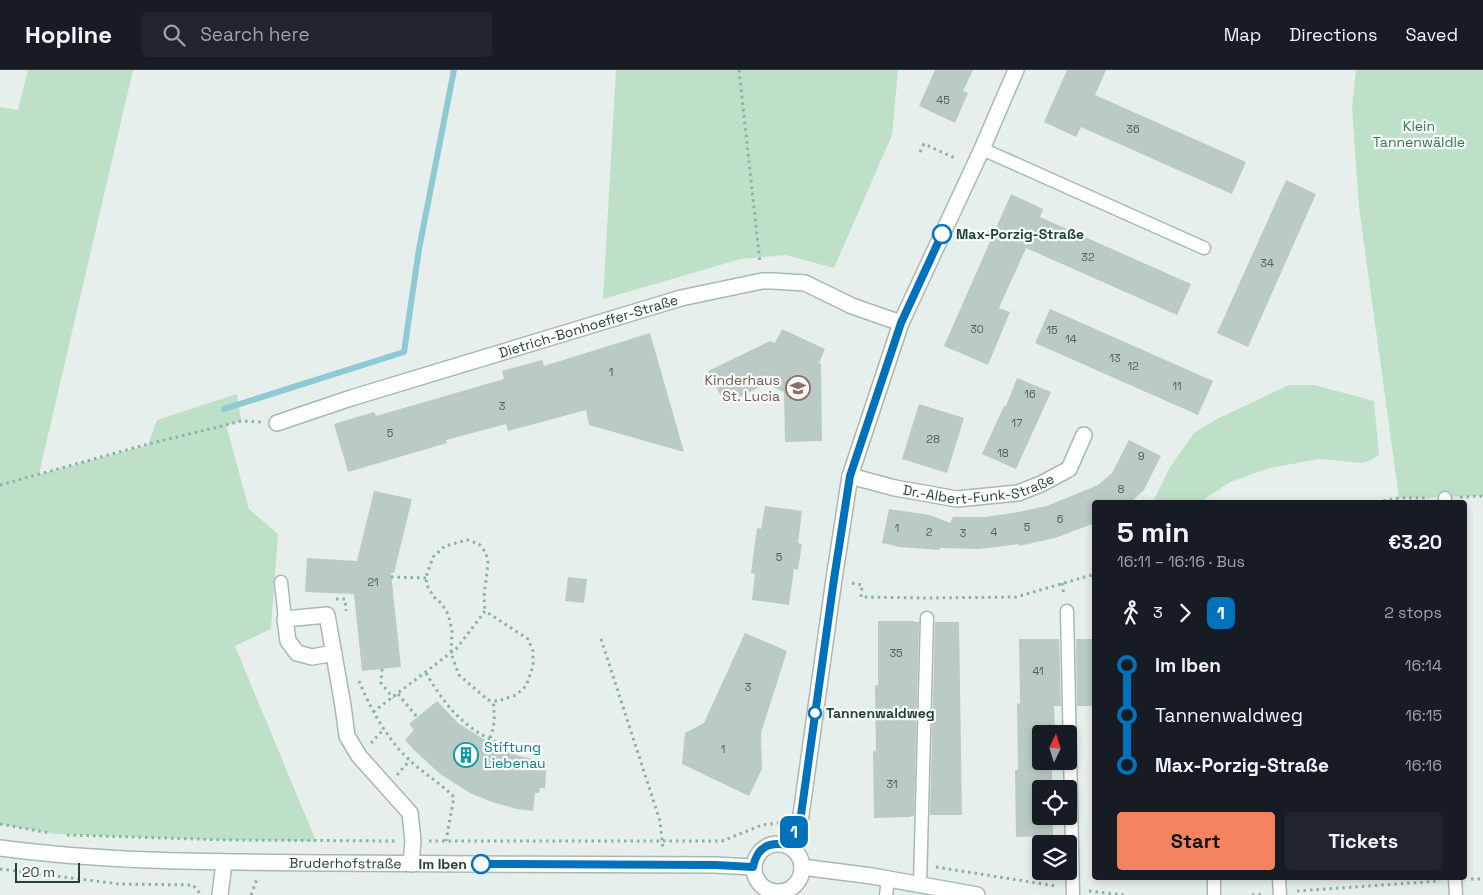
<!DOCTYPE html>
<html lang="en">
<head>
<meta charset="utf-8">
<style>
	:root { --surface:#171b24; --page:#20242c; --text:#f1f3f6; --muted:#9ea1a6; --line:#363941; --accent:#f4845f }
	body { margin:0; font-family:"Space Grotesk",sans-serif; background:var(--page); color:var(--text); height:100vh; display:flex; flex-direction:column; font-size:19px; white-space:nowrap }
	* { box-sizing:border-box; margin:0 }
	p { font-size:16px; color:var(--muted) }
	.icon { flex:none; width:28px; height:28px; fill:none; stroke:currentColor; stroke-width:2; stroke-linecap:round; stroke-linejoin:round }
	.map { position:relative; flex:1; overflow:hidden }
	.panel { position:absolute; left:1092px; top:430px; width:375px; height:380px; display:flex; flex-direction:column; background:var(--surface); border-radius:5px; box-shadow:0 2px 8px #0003 }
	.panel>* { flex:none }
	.badge { padding:0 10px; border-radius:8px; font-size:18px; line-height:32px }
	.needle { width:32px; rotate:4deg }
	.buttons { position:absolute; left:1032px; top:655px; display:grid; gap:10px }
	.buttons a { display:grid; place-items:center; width:45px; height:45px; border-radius:5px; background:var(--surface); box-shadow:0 2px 8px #0003; font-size:25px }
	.scale { position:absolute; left:15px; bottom:12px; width:65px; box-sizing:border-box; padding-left:5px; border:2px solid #24423a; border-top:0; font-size:14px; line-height:18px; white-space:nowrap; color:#24423a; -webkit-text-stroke:4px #f7fbf9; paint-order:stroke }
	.map>.badge { position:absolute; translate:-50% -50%; box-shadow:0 0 0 2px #fff }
	.legs { display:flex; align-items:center; gap:8px; height:55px; padding:0 25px; font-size:16px }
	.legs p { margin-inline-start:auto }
	.overview { display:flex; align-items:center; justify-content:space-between; height:85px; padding:0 25px }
	h1 { font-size:28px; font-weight:700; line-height:38px }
	.action { display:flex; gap:10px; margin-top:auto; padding:10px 25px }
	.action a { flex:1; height:58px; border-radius:5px; background:var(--accent); color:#111; font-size:20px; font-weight:700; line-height:58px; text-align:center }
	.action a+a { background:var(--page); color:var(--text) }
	ul { padding:0 25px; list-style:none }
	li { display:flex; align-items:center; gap:18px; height:50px; font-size:19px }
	li i { display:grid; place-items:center; width:8px; height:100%; margin:0 6px; background:currentColor }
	li i::after { content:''; width:12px; height:12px; margin:-6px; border:4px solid; border-radius:50%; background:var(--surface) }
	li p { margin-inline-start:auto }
	li:first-child i { background:linear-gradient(#0000 50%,currentColor 0) }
	li:last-child i { background:linear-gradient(currentColor 50%,#0000 0) }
	header { display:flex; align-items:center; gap:30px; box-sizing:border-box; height:70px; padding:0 25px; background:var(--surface); border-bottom:1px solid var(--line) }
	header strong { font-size:24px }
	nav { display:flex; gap:28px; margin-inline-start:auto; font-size:18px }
	.search { width:350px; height:45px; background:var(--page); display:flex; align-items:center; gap:12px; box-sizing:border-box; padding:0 18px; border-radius:5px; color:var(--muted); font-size:19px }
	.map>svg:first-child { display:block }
	.green { fill:#bfe0c8 }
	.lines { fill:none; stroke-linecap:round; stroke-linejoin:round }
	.stream { stroke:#8ec9d4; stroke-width:6 }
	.building { fill:#bbcac4 }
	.lane-casing { stroke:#a8b8b2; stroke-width:15 }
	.street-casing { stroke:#a8b8b2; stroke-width:18 }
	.path { stroke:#86b3a5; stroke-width:3; stroke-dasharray:2.5 4; stroke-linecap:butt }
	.lane { stroke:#fff; stroke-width:12 }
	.street { stroke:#fff; stroke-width:15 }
	.line-1-casing { stroke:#fff; stroke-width:11 }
	.line-1 { stroke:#0072bc; stroke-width:8 }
	.stop-1-dot { fill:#fff; stroke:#0072bc; stroke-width:2.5 }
	.labels { text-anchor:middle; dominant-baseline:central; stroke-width:4.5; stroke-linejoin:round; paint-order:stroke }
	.number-label { font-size:11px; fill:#4a645c }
	.park-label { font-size:14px; fill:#2d7a4b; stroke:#f7fbf9 }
	.stop-label { font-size:14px; font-weight:bold; fill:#24423a; stroke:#f7fbf9; text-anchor:start }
	.street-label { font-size:14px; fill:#24423a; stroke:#f7fbf9 }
	.education-label { font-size:14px; fill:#785e54; stroke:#f7fbf9; text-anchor:end }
	.culture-label { font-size:14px; fill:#0d838f; stroke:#f7fbf9; text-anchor:start }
</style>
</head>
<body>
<header>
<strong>Hopline</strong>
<div class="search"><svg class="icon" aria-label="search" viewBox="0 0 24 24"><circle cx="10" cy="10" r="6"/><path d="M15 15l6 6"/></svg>Search here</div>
<nav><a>Map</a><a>Directions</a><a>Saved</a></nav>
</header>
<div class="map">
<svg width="1483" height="825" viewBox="0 0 1483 825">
	<rect width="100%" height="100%" fill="#e6efeb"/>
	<path class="green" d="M28 0H133L39 404 23 409 148 375 157 350 237 324 241 351 226 355 249 439 278 464 271 559 235 576 316 771 222 770 56 764 0 754V37L18 40Z
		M616 0H898L892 65 834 198 786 185 741 189 603 229Z
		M1356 0H1483V426L1399 428 1359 137 1352 38Z
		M1289 315H1314L1374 331 1379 385 1371 390 1363 393 1319 389 1270 398 1230 412 1200 432H1153L1170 397 1194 363 1217 349Z"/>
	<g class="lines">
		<path class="stream" d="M224 339 404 282 419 179 454 0"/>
	</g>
	<path class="building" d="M935 0H973L963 21 968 23 955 53 919 36Z
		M1067 0H1106L1095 25 1246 92 1232 124 1081 57 1076 67 1044 52Z
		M1286 110 1316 124 1248 277 1217 263Z
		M1011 124 1043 139 1040 147 1191 214 1177 245 1026 178 999 238 1010 242 988 295 944 276Z
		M1050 239 1213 311 1198 345 1035 273Z
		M782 259 825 279 819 293 821 294 822 371 785 372 784 322 766 314 725 334 708 301 770 271 775 273Z
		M650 263 684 382 589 355 586 340 508 361 506 354 446 370 447 373 348 402 334 354 374 342 376 346 504 309 502 301 542 290 544 296Z
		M1017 308 1051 322 1016 399 982 384 1004 336H1006Z
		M919 334 964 348 947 403 902 389Z
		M1129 370 1161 386 1144 420 1131 432H1095V453L1055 468 1019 476V474L979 479 940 478V480L900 477 882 473 889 439 930 445 950 453 953 447H984L1013 443 1047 436 1098 415 1112 403Z
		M374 421 412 429 394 503H391L401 597 362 601 354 524 305 522 307 488 357 491Z
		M765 436 802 441 798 473 802 474 798 500 794 499 789 535 752 530 755 504 751 503 757 458 761 459Z
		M568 507 587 509 584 533 565 531Z
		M878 551H914V552H919L914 746H911V747L874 748 873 681H876L875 615H878Z
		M935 552H959L962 745H930Z
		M745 563 787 581 761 663 762 699 749 726 682 694 685 663 704 653Z
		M1019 569H1059L1061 636H1054L1055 664H1041V691H1055V700H1052V719H1041V746H1053V766L1016 767 1015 700H1018L1017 633 1020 634Z
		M1076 569H1095V636H1077Z
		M437 631 458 653 493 675 519 686 547 692 545 718H540L539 723H535L533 741 517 739 492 732 470 723 440 704 414 680 405 670 414 660 409 654Z"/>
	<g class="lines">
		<defs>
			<path id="lane" d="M982 79 1204 178
				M1445 428V432
				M281 512 285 549
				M1067 541 1073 825
				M1214 808V825
				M1279 808 1280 825
				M1455 808 1456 825
				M920 815 927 548
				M886 825 888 809"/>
			<g id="street">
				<path id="s1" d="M277 353 351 328 681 228 762 211H773L805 213 852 236 901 253"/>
				<path id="s2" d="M850 406 895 418 957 429 1018 423 1041 414 1069 399 1084 365"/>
				<path d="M334 583 312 587 297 583 288 571 285 549 327 545 343 636 347 666 359 686 410 743 413 771 411 794"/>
				<circle cx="778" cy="798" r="24"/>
				<path d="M787 775 800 752 834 509 850 406 901 253 982 79 1016 0"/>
				<path id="s3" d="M0 778C111 793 224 792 336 793 462 794 589 795 715 795L753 797"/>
				<path d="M802 797 872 806 977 825"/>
				<path d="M220 825 224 793"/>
			</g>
		</defs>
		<use href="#lane" class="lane-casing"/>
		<use href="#street" class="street-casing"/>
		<path class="path" d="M739 0 760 193
			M920 82 924 74 957 89
			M0 415 148 374 226 355 241 351 261 352
			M1460 427 1483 426
			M1377 432 1399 428H1429
			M391 507 427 508
			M852 513 862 515 861 527 926 528 1016 527 1095 504
			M1062 513 1064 525
			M336 529H345L346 541
			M601 569 660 751 663 779
			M382 599 381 613 393 628
			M426 603C440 627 455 648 479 663 493 672 511 677 526 682
			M359 611C372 642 389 673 415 695 428 706 441 714 454 727L446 771
			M398 624 417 647
			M373 642 457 578 485 541 528 569 533 581V596L526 616 516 625 498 631 488 630 459 605 451 583 452 560 448 544 441 533 434 527 426 514 427 504 433 487 445 476 467 470 479 474 486 483 488 493 484 527 485 541
			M490 668C495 655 495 645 493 631
			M371 673 384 659
			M397 705 410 690
			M0 754 50 763
			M67 765 229 770 395 771
			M429 771H722L762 755 780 753
			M936 797 1056 816
			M0 799 119 814 193 815 201 825
			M1471 809H1483
			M1089 821 1124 825
			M1297 821 1440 811
			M251 825 257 809
			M1252 825 1263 824"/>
		<use href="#lane" class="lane"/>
		<use href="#street" class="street"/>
	</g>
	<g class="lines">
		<defs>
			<path id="line-1" d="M481 794 715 795 753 797C757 778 768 771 787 775L800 752 834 509 850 406 901 253 942 164"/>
		</defs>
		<use href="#line-1" class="line-1-casing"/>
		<use href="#line-1" class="line-1"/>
	</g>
	<defs>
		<symbol id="school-ring" viewBox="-11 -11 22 22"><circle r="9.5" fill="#f7fbf9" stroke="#8d6e63" stroke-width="1.5"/><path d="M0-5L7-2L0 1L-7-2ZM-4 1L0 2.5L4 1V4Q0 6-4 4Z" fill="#8d6e63"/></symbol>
		<symbol id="building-ring" viewBox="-11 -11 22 22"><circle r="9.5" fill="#f7fbf9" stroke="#0f9aa8" stroke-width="1.5"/><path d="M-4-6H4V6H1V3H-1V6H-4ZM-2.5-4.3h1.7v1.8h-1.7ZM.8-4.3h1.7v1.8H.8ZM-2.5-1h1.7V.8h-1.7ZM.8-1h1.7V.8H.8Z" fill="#0f9aa8"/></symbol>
	</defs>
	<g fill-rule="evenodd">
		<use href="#school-ring" x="784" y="304" width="28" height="28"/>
		<use href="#building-ring" x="452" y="671" width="28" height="28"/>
	</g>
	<g class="stop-1-dot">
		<circle cx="942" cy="164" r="9"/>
		<circle cx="815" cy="643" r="6"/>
		<circle cx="481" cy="794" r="9"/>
	</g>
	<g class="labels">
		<g class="number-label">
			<text x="943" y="30">45</text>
			<text x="1133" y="59">36</text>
			<text x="1088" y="187">32</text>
			<text x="1267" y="193">34</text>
			<text x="977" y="259">30</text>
			<text x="1052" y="260">15</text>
			<text x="1071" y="269">14</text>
			<text x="1115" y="288">13</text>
			<text x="1133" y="296">12</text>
			<text x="611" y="302">1</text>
			<text x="1177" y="316">11</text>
			<text x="1030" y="324">16</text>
			<text x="502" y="336">3</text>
			<text x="1017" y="353">17</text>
			<text x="390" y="363">5</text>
			<text x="933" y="369">28</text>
			<text x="1003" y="383">18</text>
			<text x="1141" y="386">9</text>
			<text x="1121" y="419">8</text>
			<text x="1060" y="449">6</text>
			<text x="1027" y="457">5</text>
			<text x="897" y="458">1</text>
			<text x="929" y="462">2</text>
			<text x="994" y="462">4</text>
			<text x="963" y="463">3</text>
			<text x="779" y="487">5</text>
			<text x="373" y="512">21</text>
			<text x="896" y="583">35</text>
			<text x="1038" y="601">41</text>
			<text x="748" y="617">3</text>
			<text x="723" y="679">1</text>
			<text x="892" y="714">31</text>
		</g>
		<g class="park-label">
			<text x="1419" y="56">Klein<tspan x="1419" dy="16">Tannenwäldle</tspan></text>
		</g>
		<g class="stop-label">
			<text x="956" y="164">Max-Porzig-Straße</text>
			<text x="826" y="643">Tannenwaldweg</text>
			<text x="467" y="794" text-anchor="end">Im Iben</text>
		</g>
		<g class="street-label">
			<text stroke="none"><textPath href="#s1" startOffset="326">Dietrich-Bonhoeffer-Straße</textPath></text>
			<text stroke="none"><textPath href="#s2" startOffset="132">Dr.-Albert-Funk-Straße</textPath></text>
			<text stroke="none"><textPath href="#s3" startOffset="346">Bruderhofstraße</textPath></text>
		</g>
		<g class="education-label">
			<text x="780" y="310">Kinderhaus<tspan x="780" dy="16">St. Lucia</tspan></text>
		</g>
		<g class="culture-label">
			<text x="484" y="677">Stiftung<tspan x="484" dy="16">Liebenau</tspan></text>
		</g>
	</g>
</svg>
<div class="buttons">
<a><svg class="needle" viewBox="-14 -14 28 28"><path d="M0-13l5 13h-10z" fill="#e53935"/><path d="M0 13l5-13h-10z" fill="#9ea1a6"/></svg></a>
<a><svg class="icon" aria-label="locate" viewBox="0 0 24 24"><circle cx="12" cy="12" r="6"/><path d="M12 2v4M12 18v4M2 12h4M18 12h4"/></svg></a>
<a><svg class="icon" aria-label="layers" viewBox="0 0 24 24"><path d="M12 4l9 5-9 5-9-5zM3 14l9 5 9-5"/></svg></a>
</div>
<div class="scale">20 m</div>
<b class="badge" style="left:794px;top:762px;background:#0072bc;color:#fff">1</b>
<section class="panel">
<div class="overview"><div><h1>5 min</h1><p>16:11 – 16:16 · Bus</p></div><b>€3.20</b></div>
<div class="legs"><svg class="icon" aria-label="walk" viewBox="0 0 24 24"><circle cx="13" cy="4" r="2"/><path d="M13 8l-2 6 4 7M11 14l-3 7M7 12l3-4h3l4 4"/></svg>3<svg class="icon" aria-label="forward" viewBox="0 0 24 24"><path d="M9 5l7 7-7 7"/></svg><b class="badge" style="background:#0072bc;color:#fff">1</b><p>2 stops</p></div>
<ul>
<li><i style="color:#0072bc"></i><b>Im Iben</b><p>16:14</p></li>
<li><i style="color:#0072bc"></i><span>Tannenwaldweg</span><p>16:15</p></li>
<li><i style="color:#0072bc"></i><b>Max-Porzig-Straße</b><p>16:16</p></li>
</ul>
<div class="action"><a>Start</a><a>Tickets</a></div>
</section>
</div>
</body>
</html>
